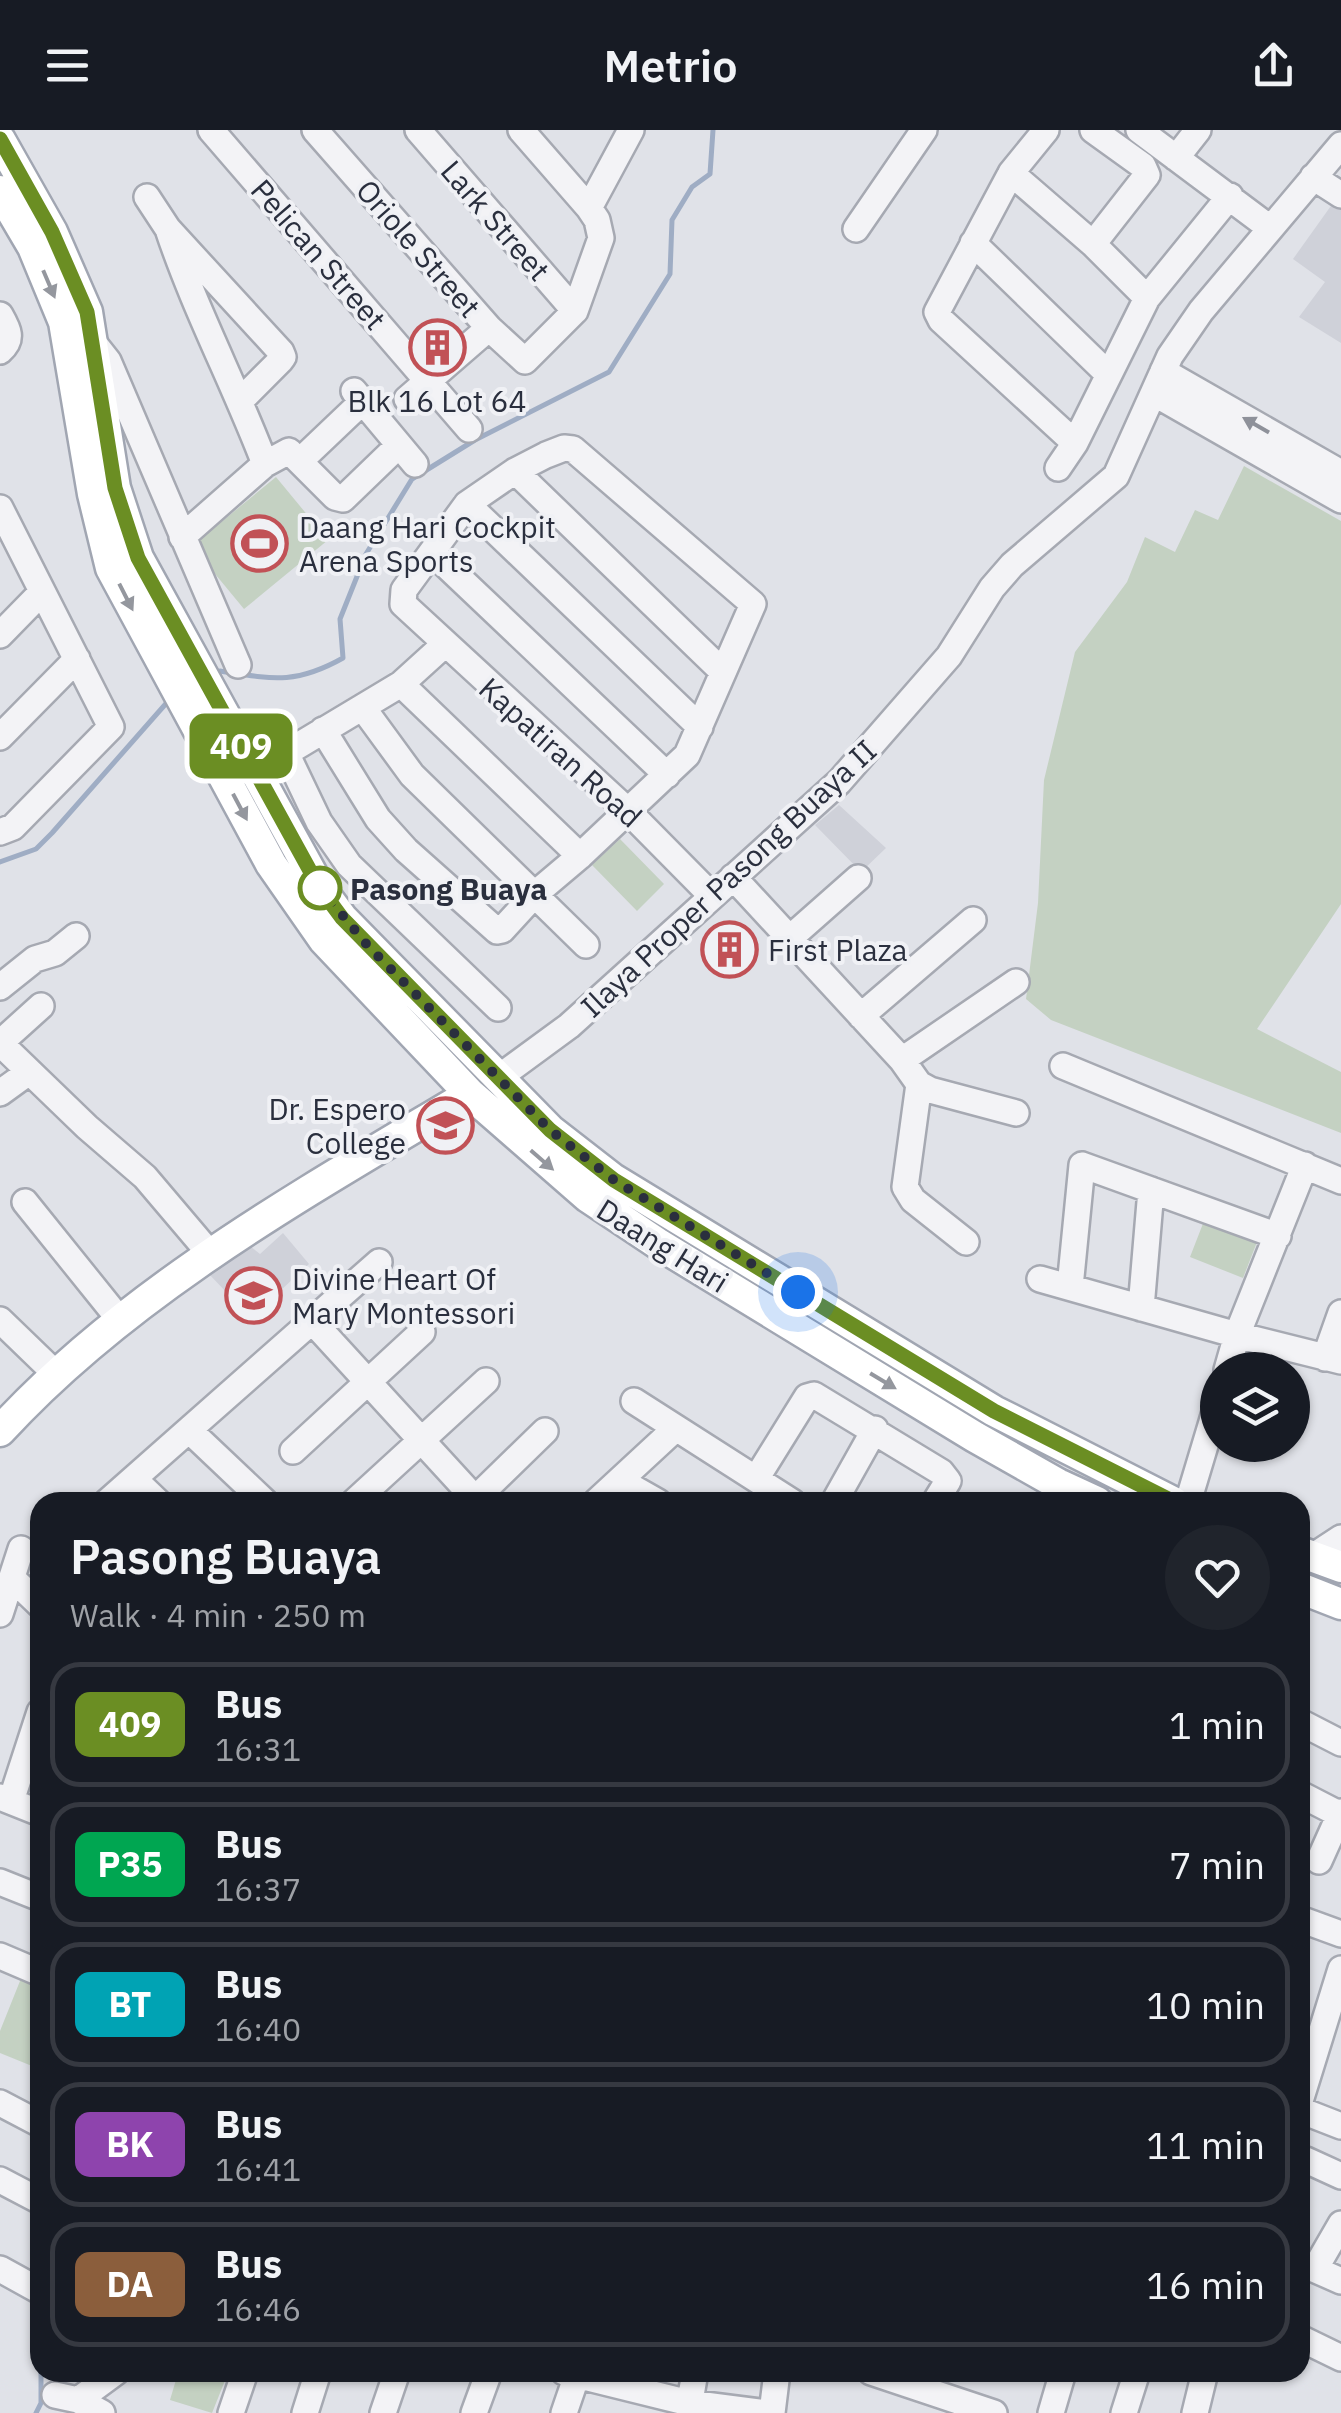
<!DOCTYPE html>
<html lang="en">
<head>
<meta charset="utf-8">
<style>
	:root { --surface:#171b24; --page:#20242c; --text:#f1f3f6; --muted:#9ea1a6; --line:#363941 }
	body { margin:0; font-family:"IBM Plex Sans",sans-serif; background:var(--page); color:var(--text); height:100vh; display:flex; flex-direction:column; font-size:38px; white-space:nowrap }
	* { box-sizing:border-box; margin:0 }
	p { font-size:32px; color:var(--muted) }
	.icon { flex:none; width:55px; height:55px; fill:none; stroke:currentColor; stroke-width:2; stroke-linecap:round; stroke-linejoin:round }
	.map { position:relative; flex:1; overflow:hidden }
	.side { position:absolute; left:30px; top:1362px; width:1280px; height:890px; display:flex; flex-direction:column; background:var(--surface); border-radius:30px; box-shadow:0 2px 8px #0004 }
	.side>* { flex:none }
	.badge { padding:0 20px; border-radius:15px; font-size:35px; line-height:65px }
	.fabs { position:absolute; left:1200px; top:1222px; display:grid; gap:20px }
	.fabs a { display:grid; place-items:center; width:110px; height:110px; border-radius:50%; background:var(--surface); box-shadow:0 2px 8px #0004; font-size:50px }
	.you { position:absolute; width:50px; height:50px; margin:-25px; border:8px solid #fff; border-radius:50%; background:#1a73e8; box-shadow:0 0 0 15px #1a73e833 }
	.map>.badge { position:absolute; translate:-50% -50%; box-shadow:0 0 0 5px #fff }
	.round { display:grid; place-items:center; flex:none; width:105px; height:105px; border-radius:52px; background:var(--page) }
	.overview { display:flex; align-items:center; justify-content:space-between; height:170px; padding:0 40px }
	h1 { font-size:48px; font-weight:600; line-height:75px }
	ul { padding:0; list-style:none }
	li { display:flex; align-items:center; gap:30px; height:125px; margin:0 20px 15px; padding:0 20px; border:5px solid var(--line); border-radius:30px }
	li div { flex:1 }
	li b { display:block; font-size:38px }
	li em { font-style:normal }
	li .badge { min-width:110px; font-weight:700; text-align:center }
	header { display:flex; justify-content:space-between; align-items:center; height:130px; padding:0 40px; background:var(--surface); font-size:45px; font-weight:600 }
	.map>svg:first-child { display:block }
	.built { fill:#cfd1d9 }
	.green { fill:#c4d1c2 }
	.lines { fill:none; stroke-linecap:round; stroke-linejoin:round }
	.stream { stroke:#9fadc4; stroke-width:5 }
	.minor-casing { stroke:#a6a9b2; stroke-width:30 }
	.major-casing { stroke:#a1a6b2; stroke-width:35 }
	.minor { stroke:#f3f3f6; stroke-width:25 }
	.major { stroke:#fff; stroke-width:30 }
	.oneway { fill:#94979e }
	.oneway2 { fill:#8e919a }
	.line-casing { stroke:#fff; stroke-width:22 }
	.line { stroke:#6b8e23; stroke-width:15 }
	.walk { stroke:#2a2f3e; stroke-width:10; stroke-dasharray:0 18 }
	.stop-dot { fill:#fff; stroke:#6b8e23; stroke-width:5 }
	.labels { text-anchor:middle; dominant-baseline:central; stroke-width:8; stroke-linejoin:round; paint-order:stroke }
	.street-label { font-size:30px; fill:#2a2f3e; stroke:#f0f1f5 }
	.poi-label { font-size:30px; fill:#2a2f3e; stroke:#f0f1f5; text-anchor:start }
	.stop-label { font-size:30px; font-weight:bold; fill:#2a2f3e; stroke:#f0f1f5; text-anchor:start }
</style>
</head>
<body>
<header><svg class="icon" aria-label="menu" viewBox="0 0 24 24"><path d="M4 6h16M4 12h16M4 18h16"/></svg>Metrio<svg class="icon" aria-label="share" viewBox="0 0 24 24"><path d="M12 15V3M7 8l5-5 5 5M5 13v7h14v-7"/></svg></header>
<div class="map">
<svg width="1341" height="2283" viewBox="0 0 1341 2283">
	<rect width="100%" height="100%" fill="#e0e2e8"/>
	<path class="built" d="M1333 73 1341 79V213L1299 187 1325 152 1293 129Z
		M839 675 886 718 861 742 815 695Z
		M283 1103 309 1134 251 1188 207 1142 246 1113 260 1124Z"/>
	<path class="green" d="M1244 336 1341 391V774L1257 899 1341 942V1003L1051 890 1026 869 1038 773 1044 650 1075 522 1127 452 1145 407 1175 422 1195 380 1218 390Z
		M276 347 328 410 244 479 192 416Z
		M620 709 664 754 637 781 592 735Z
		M1204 1091 1257 1112 1243 1148 1190 1127Z
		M22 1846 40 1853V1915L32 1936 0 1923V1901Z
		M178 2243H228L212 2283 170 2270Z"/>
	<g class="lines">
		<path class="stream" d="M214 544 220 541C272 549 295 555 343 528L340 489 366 424 412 349 475 310 609 242 670 144 672 90 692 57 710 44 713 0
			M0 732 36 719 52 703 170 569
			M36 2283 41 2273V2242"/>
		<defs>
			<path id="minor" d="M211 0 469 299
				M315 0 489 198 525 231 575 181 601 108 597 90 589 78 631 0
				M418 0 575 181
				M521 0 589 78
				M1046 0 1011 43 937 182 941 190 1075 313
				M1093 0 1143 36 1147 45 1093 114
				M1139 0 1270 98
				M1176 28 1198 0
				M1011 43 1093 114 1147 168
				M1313 47 1341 65
				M147 67 168 99 281 222 283 227 280 231 241 270
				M168 99C195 180 235 255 265 334L182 407
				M856 99 924 0
				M973 113 1107 243
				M0 185C8 199 14 209 0 221
				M93 212 108 231 238 535
				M1163 241 1341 343
				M354 261 415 334
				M1155 264 1341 370
				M407 269 489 198
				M301 330 362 272
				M265 334 289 321 335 367 343 369 399 315
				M1058 338 1075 313 1147 168 1230 66
				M515 341 722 541
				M467 374 700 597
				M0 378 111 597 13 697 0 702
				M433 423 667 645
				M0 505 42 462
				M444 515 401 554 291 620 288 627 319 692 349 735 498 878
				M401 554 580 726
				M363 578 412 645 586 815
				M323 600 378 689 406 720 497 801 502 800 535 764 580 726 687 625 753 474 573 319 564 318 546 325 515 341 467 374 404 460 403 474 628 681 712 766
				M0 607 77 529
				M733 747 902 930 919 954 905 1057 913 1070 966 1112
				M790 808 858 748
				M0 857 35 829 55 823 76 806
				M861 886 973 790
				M0 913 87 997 145 1047 212 1126
				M0 913 41 876
				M902 930 1016 852
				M1063 936 1341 1051
				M498 948 569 896 839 652 949 526 992 458 1012 435 1116 346 1170 226 1201 181 1341 15
				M919 954 930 960 1016 983
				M0 963 29 942
				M25 1072 120 1190
				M1040 1149 1237 1205 1341 1231
				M1070 1157 1082 1035 1278 1106
				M1141 1178 1151 1060
				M0 1190 57 1245
				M314 1193 478 1372
				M1325 1228 1341 1183
				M1227 1240 1237 1205 1305 1035
				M634 1271 792 1372
				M190 1301 265 1372
				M293 1321 422 1202
				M134 1349 158 1372
				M756 1349 807 1267 814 1265 941 1342 948 1351 935 1372
				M621 1351 658 1372
				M107 1372 379 1132
				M354 1372 486 1251
				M472 1372 545 1301
				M596 1372 676 1298
				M834 1372 875 1299
				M1188 1372 1218 1272
				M1312 1427 1341 1408
				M12 1448 40 1475
				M0 1484 21 1419
				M1300 1592 1341 1613
				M1300 1664 1341 1685
				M0 1667 40 1683
				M11 1671 40 1582
				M1319 1731 1341 1682
				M0 1752 40 1768
				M1300 1789 1341 1804
				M0 1826 40 1843
				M1300 1971 1341 1839
				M0 1973 40 1994
				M1300 1980 1341 1996
				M1300 2031 1306 2030 1341 2046
				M0 2050 40 2071
				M1300 2133 1341 2151
				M0 2139 40 2161
				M1315 2139 1341 2094
				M1300 2208 1341 2228
				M564 2242 689 2273 768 2283
				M871 2242 994 2283
				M55 2265 78 2270 102 2283
				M78 2270 116 2242
				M231 2283 245 2242
				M305 2283 318 2242
				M383 2283 397 2242
				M474 2283 489 2242
				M564 2283 578 2242
				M688 2283 695 2242
				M772 2283 777 2242
				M1051 2283 1063 2242
				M1124 2283 1137 2242
				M1195 2283 1205 2242"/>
			<path id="major" d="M0 10 52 102 87 182 115 358 138 428 319 757 342 788 550 1000 613 1049 994 1281 1173 1372
				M0 61 33 117 64 192 93 364 111 438 271 734 324 810 470 964 588 1067 657 1113 975 1307 1058 1354 1097 1372
				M0 1301C128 1161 308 1061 470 964
				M1300 1422 1341 1437
				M1300 1458 1341 1474"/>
		</defs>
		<use href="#minor" class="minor-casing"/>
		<use href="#major" class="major-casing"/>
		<use href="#minor" class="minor"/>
		<use href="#major" class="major"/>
	</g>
	<defs><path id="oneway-solid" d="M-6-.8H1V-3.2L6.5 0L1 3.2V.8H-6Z" transform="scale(2.5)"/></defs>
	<g class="oneway">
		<use href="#oneway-solid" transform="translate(49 154) rotate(67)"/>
		<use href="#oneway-solid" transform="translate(126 467) rotate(63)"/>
		<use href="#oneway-solid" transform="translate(240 677) rotate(62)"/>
		<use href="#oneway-solid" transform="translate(542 1030) rotate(41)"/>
		<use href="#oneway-solid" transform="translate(883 1251) rotate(31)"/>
	</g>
	<use class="oneway2" href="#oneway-solid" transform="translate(1256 295) rotate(-150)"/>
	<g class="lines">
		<defs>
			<path id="line" d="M0 9 52 102 87 182 115 358 138 428 319 757 342 788 550 1000 614 1050 994 1281 1174 1372"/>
		</defs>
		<use href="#line" class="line-casing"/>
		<use href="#line" class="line"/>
		<path class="walk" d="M320 758 368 816 550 1000 614 1050 798 1162"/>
	</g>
	<defs>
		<symbol id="building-ring" viewBox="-11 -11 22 22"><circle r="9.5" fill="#f0f1f5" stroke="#c15156" stroke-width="1.5"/><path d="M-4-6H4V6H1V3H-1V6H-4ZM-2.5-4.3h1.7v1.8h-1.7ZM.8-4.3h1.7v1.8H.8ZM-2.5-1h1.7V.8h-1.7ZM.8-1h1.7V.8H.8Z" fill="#c15156"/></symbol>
		<symbol id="stadium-ring" viewBox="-11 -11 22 22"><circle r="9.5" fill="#f0f1f5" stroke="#c15156" stroke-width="1.5"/><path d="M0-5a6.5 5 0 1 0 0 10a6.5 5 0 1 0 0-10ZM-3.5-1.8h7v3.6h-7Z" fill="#c15156"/></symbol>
		<symbol id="university-ring" viewBox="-11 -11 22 22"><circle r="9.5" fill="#f0f1f5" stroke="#c15156" stroke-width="1.5"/><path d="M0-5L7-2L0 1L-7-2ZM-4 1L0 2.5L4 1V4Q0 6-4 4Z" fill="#c15156"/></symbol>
		<symbol id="school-ring" viewBox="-11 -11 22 22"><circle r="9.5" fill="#f0f1f5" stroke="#c15156" stroke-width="1.5"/><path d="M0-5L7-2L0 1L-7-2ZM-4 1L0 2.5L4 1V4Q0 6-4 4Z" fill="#c15156"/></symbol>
	</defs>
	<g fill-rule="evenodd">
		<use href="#building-ring" x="406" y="186" width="63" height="63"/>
		<use href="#stadium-ring" x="228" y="382" width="63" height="63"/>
		<use href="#building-ring" x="698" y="788" width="63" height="63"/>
		<use href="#university-ring" x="414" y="964" width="63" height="63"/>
		<use href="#school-ring" x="222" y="1134" width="63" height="63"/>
	</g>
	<circle class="stop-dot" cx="320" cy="758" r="20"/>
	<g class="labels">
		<g class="street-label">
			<text transform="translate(496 90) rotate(49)">Lark Street</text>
			<text transform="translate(419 118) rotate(49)">Oriole Street</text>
			<text transform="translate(319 124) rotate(49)">Pelican Street</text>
			<text transform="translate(561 622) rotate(42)">Kapatiran Road</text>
			<text transform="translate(728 748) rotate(-43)">Ilaya Proper Pasong Buaya II</text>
			<text transform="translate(663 1115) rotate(32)">Daang Hari</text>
		</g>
		<g class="poi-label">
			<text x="437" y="270" text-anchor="middle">Blk 16 Lot 64</text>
			<text x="299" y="396">Daang Hari Cockpit<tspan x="299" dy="34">Arena Sports</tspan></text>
			<text x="768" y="819">First Plaza</text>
			<text x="406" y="978" text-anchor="end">Dr. Espero<tspan x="406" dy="34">College</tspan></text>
			<text x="292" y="1148">Divine Heart Of<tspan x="292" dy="34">Mary Montessori</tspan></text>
		</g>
		<g class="stop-label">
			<text x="350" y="758">Pasong Buaya</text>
		</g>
	</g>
</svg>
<div class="fabs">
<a><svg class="icon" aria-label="layers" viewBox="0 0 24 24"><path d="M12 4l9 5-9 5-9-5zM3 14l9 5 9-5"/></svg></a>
</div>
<div class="you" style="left:798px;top:1162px"></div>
<b class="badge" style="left:241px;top:616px;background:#6b8e23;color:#fff">409</b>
<section class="side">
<div class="overview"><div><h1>Pasong Buaya</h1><p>Walk · 4 min · 250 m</p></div><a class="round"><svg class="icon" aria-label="heart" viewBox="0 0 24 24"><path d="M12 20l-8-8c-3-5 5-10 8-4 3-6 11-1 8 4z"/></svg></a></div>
<ul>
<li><span class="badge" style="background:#6b8e23;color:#fff">409</span><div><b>Bus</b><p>16:31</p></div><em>1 min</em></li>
<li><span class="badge" style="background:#00a651;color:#fff">P35</span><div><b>Bus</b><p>16:37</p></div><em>7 min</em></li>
<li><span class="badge" style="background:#00a3b4;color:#fff">BT</span><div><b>Bus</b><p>16:40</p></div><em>10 min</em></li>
<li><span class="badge" style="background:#8e44ad;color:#fff">BK</span><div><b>Bus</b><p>16:41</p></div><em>11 min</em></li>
<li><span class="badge" style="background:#8b5e3c;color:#fff">DA</span><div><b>Bus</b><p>16:46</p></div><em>16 min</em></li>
</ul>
</section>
</div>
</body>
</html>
